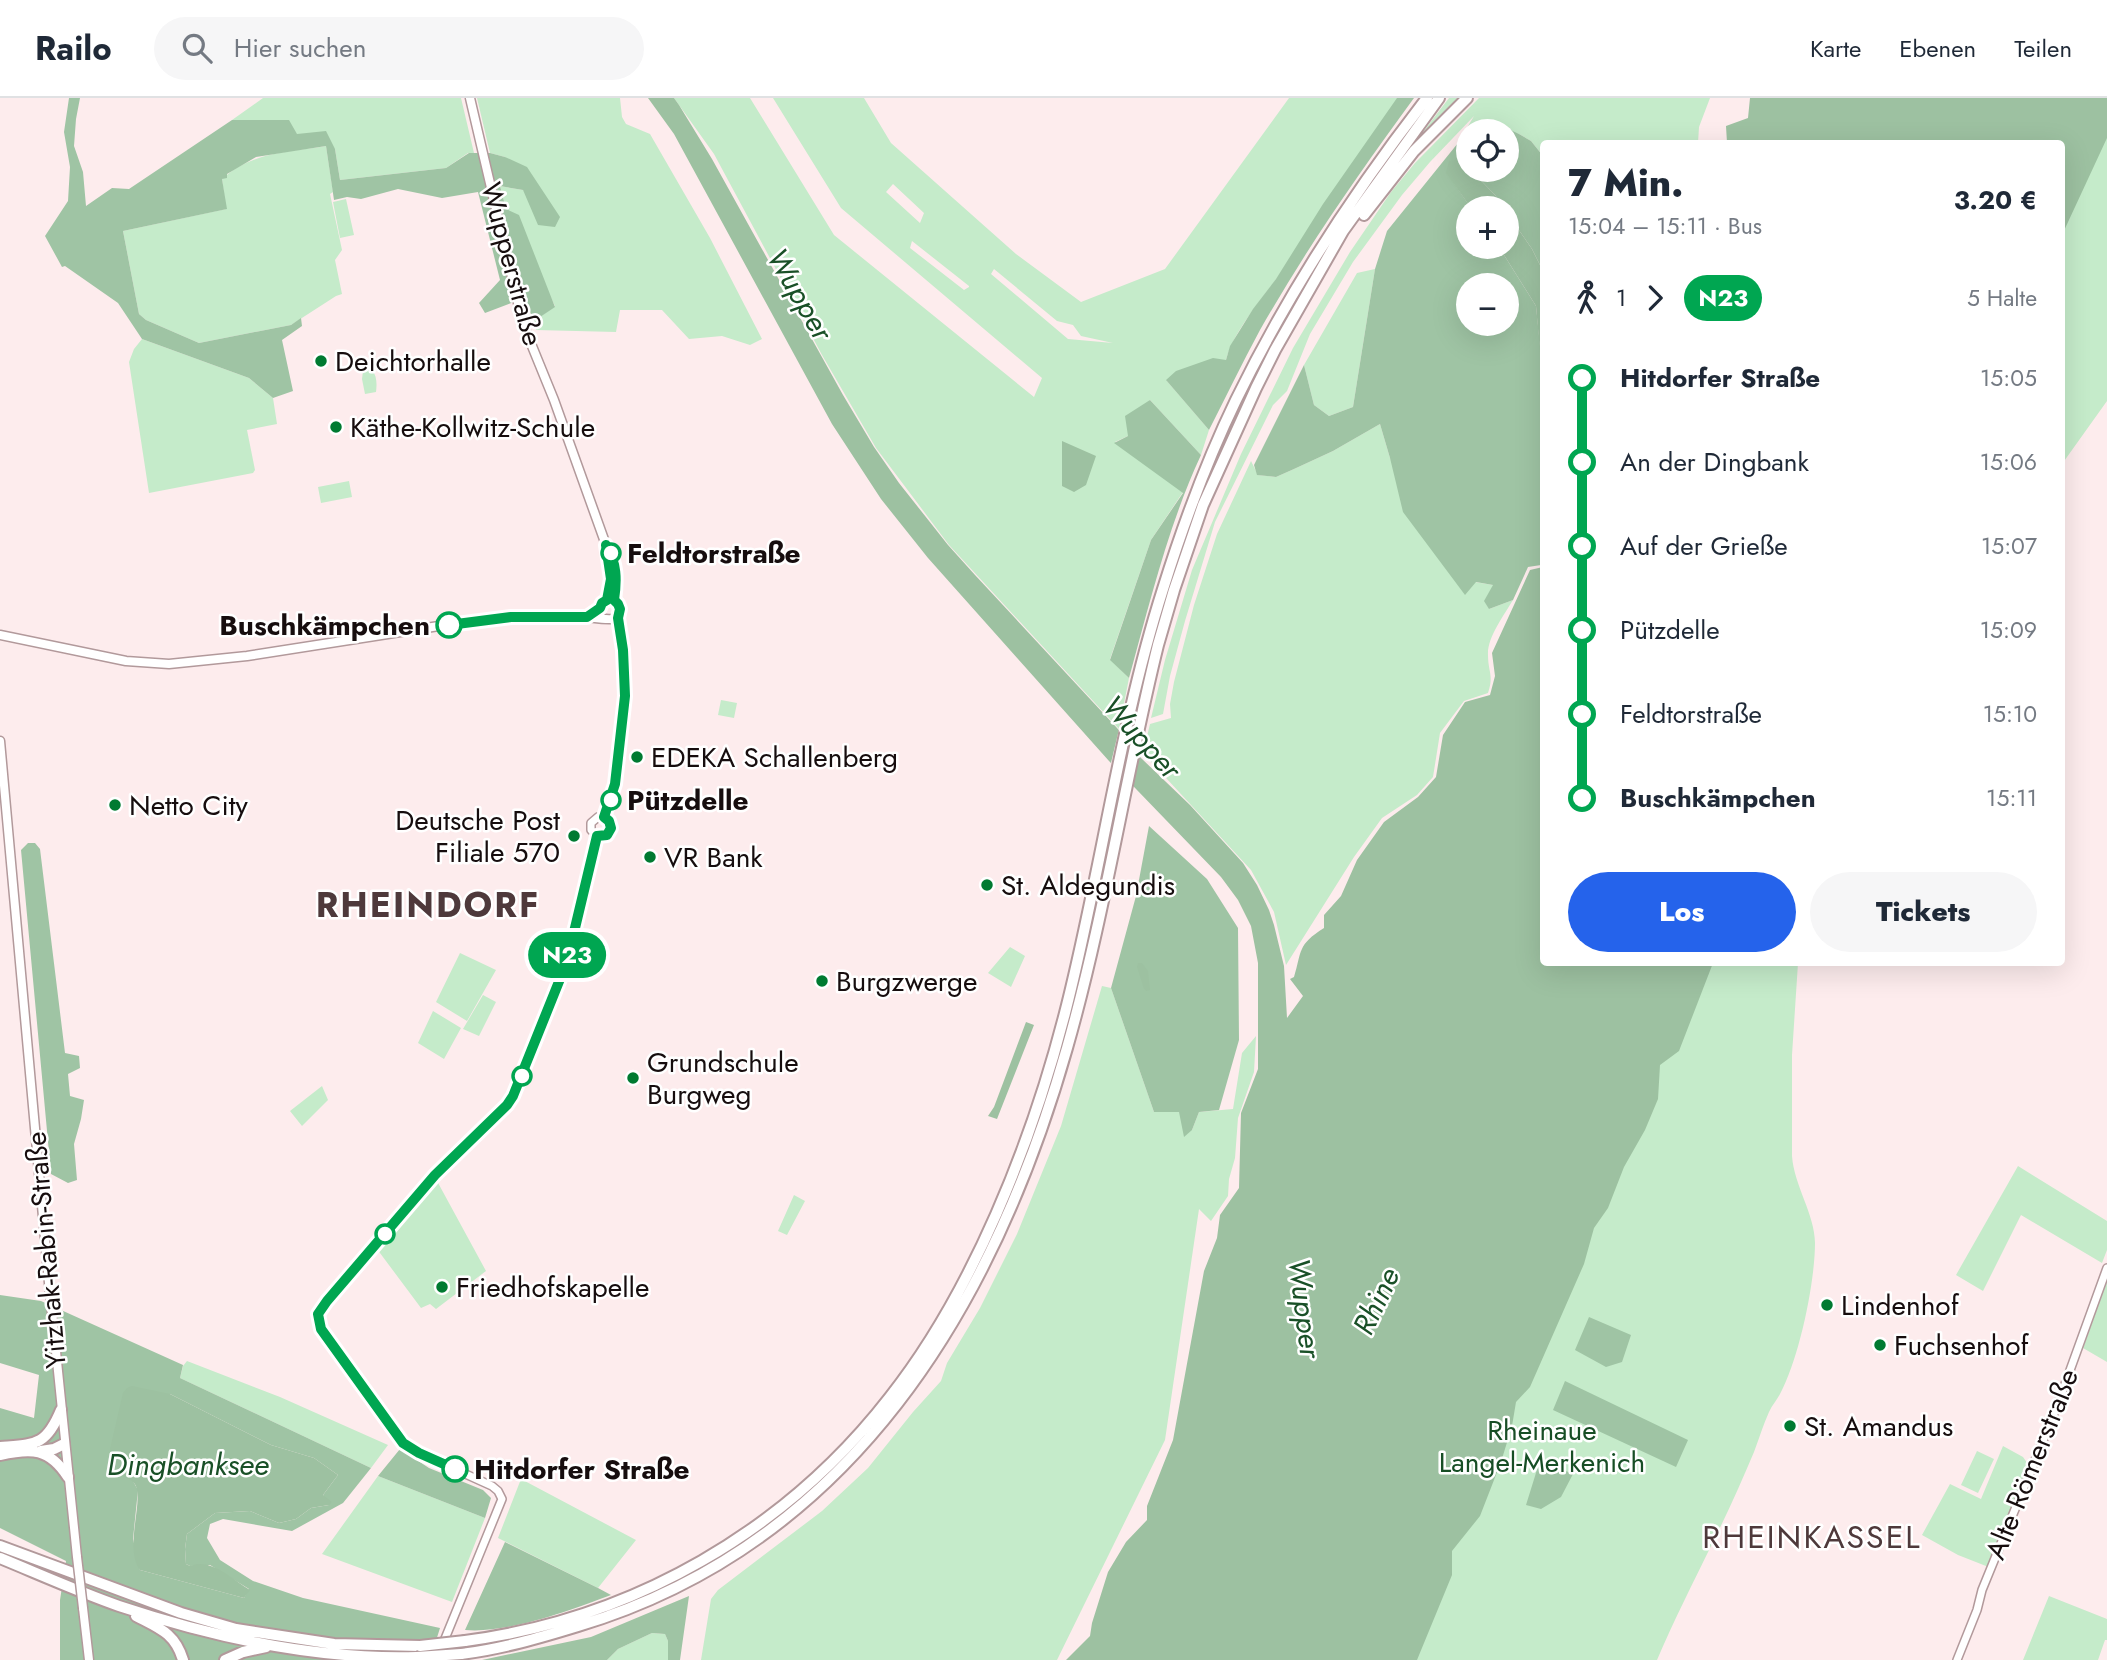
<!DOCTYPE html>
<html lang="de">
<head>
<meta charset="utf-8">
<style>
	:root { --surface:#fff; --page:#f6f6f7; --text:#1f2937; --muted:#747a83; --line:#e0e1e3; --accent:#2563eb }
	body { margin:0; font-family:Jost,sans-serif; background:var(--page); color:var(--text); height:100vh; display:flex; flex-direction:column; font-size:26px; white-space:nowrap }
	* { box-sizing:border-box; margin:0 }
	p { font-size:23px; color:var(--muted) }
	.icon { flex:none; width:38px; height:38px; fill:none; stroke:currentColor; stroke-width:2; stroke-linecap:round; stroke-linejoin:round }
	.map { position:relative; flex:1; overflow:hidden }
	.side { position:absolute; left:1540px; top:42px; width:525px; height:826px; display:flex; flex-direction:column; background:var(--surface); border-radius:7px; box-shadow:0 7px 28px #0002 }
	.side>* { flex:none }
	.badge { padding:0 14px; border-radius:23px; font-size:24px; line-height:46px }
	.fabs { position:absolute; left:1456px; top:21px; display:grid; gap:14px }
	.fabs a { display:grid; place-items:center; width:63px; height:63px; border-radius:50%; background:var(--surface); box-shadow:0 7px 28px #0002; font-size:35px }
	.map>.badge { position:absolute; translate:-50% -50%; box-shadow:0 0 0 4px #fff }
	.legs { display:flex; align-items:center; gap:10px; height:77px; padding:0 28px; font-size:23px }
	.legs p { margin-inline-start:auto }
	.overview { display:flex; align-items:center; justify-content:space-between; height:119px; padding:0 28px }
	h1 { font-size:38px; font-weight:800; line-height:52px }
	.primary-button { display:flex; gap:14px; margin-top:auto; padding:14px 28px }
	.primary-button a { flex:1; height:80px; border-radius:42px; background:var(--accent); color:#fff; font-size:28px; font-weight:800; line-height:80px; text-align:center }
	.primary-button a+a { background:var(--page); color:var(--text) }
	ul { padding:0 28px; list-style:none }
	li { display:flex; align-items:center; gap:24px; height:84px; font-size:26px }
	li i { display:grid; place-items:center; width:10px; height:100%; margin:0 9px; background:currentColor }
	li i::after { content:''; width:18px; height:18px; margin:-9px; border:5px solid; border-radius:50%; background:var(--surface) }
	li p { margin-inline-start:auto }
	li:first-child i { background:linear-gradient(#0000 50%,currentColor 0) }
	li:last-child i { background:linear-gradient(currentColor 50%,#0000 0) }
	header { display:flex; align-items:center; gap:42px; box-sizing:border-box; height:98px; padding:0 35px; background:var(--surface); border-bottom:2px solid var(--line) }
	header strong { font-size:33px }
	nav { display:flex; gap:38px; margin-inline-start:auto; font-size:24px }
	.search { width:490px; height:63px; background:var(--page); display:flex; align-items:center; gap:18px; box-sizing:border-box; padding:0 24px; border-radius:38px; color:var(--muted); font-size:26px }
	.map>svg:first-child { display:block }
	.green { fill:#c5ebca; fill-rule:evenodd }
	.forest { fill:#9fc4a4; fill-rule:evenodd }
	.water { fill:#9dc1a1 }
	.pier { fill:#fdeced }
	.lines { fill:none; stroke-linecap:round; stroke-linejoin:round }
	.tertiary-casing { stroke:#b2999b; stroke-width:10 }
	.secondary-casing { stroke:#b2999b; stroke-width:11 }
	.motorway-casing { stroke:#b2999b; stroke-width:14 }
	.tertiary { stroke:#fff; stroke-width:7 }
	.secondary { stroke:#fff; stroke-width:8 }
	.motorway { stroke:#fff; stroke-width:10 }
	.secondary-bridge-casing { stroke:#b2999b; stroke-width:11; stroke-linecap:butt }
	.motorway-bridge-casing { stroke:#b2999b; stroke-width:14; stroke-linecap:butt }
	.secondary-bridge { stroke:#fff; stroke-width:8 }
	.motorway-bridge { stroke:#fff; stroke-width:10 }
	.line-1-casing { stroke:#fff; stroke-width:16 }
	.line-1 { stroke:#00a651; stroke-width:10 }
	.poi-dot { fill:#007a31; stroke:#fff; stroke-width:2.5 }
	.stop-1-dot { fill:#fff; stroke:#00a651; stroke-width:3.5 }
	.labels { text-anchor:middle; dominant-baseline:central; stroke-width:5; stroke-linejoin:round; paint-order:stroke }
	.street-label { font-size:28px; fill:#160d0e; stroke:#fff }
	.poi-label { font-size:28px; fill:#160d0e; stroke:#fff; text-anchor:start }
	.stop-label { font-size:28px; font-weight:bold; fill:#160d0e; stroke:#fff; text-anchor:start }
	.park-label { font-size:28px; fill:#174e25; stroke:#fff }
	.water-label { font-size:30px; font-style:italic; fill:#195027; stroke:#fff }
	.quarter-label { font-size:32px; letter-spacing:2px; fill:#4e393b; stroke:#fff }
	.district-label { font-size:35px; font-weight:bold; letter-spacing:2px; fill:#4e393b; stroke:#fff }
</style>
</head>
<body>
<header>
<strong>Railo</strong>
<div class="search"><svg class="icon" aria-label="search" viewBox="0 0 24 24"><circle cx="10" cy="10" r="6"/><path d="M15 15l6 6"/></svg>Hier suchen</div>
<nav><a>Karte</a><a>Ebenen</a><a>Teilen</a></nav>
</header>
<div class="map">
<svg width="2107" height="1562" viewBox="0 0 2107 1562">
	<rect width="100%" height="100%" fill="#fdeced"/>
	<path class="green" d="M263 0H461L474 55H468L446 70 340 82 335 51 297 36 232 22Z
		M477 0H620L622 19 626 26 650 36 710 140 762 241 750 247 722 238 689 241 662 212H620L616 234 536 232 534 223 555 208 506 111 500 88 523 92 555 129 505 59 490 55Z
		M674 0H750L834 137 1034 299 1042 280 841 110 773 0H864L891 45 1016 156 1081 204 1165 171 1289 0H1399C1358 60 1319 121 1277 180 1259 205 1234 233 1226 262L1167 283 1209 332 1201 357 1150 302 1128 338 1115 344 1183 394 1151 442 1110 561 1129 580 1119 631 949 447 876 350 822 257 714 56ZM893 86 924 115 920 125 886 94ZM912 143 969 188V189L964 192 910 150ZM994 171 1057 223 1073 227 1081 238 1113 245 1068 241 991 176Z
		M1449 0H1461L1410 51Z
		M1479 0H1710L1699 29 1698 45 1544 46 1543 58 1531 43 1519 36 1485 28 1483 33H1468V49L1458 45 1474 18 1430 64 1402 97 1353 164 1310 236 1287 293 1273 307 1215 424 1185 523 1170 578 1163 616 1151 620 1165 562 1192 472 1241 356 1293 250 1350 154 1391 94 1415 65Z
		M2107 0V303L2062 366V46H1929Z
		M326 48 333 94 330 96 342 152 335 162 342 196 336 198 291 227 199 245 146 222 139 216 123 133 226 111 222 81C251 54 289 54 326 48Z
		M346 101 354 137 340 140 333 104Z
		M1375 171 1353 309 1329 318 1314 307 1304 267 1357 175Z
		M142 241 249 280 273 300 277 326 247 332 255 372 253 375 149 395 129 264 134 251Z
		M372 272C377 278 377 286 376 294L365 296 362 281 363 273Z
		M1380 326 1390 360 1465 496 1475 484 1493 487 1489 511 1513 502C1504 517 1487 540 1488 557 1488 574 1494 577 1488 595L1464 603 1440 635 1433 679 1417 697 1382 720 1354 759 1286 867 1274 814 1251 772 1143 655 1150 626 1171 620 1170 606 1174 584 1194 507 1217 436 1251 363 1258 377 1276 379 1294 371 1333 353Z
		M349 383 352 399 321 405 318 389Z
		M721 602 737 605 734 620 718 617Z
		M1010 849 1025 858 1011 889 988 875Z
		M460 855 496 872 467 923 436 904Z
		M1551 865H1798L1792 957V1058C1794 1087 1815 1117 1815 1145 1815 1185 1799 1261 1780 1296 1777 1302 1772 1307 1769 1314 1763 1327 1759 1341 1754 1354 1741 1385 1727 1416 1712 1446 1693 1485 1674 1522 1657 1562H1229Z
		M1102 888 1111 890 1154 1014H1179L1192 1032 1199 1014 1233 1011 1242 955 1256 938 1254 974 1238 1020 1235 1060 1229 1081 1228 1098 1211 1123 1199 1111 1165 1342 1057 1562H701L711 1501 718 1492 822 1413 868 1370 913 1314 941 1283 947 1265 980 1210 1017 1136 1061 1028Z
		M483 897 496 904 479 938 463 931Z
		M433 913 461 930 444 961 418 945Z
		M322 988 328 1002 302 1028 290 1013Z
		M2018 1068 2107 1123V1152L2102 1165 2021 1117 1983 1193 1956 1177Z
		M437 1083 486 1173 436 1211 430 1206 421 1210 377 1151Z
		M794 1097 805 1103 787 1137 778 1133Z
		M2107 1183V1264L2083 1250Z
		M187 1263 280 1299 388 1347 371 1370 180 1280 183 1268Z
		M2003 1348 2023 1359 2030 1369 1990 1468H1986L1958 1457 1922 1437 1950 1386 1981 1401Z
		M1977 1353 1994 1361 1978 1395 1961 1387Z
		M378 1378 485 1420 452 1504 322 1456Z
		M521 1381 636 1442 598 1490 498 1440Z
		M2049 1498 2107 1521V1542H2105L2098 1562H2023Z
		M652 1535 665 1536 668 1543V1562H607L618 1551Z"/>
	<path class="forest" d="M69 0H80L76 21 74 48 83 74 86 108 112 90 129 91 232 22H289L297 36 326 33 335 51 340 82 446 70 469 55H490L505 59 527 69 560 119 555 129 538 127 523 92 500 88 506 111 519 117 555 209 534 223 524 200 485 215 479 205 500 182 478 94 442 100 398 91 361 101 347 99 334 102 326 48 256 59 227 76V80L222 81 227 111 123 133 139 216 146 222 199 245 291 227 301 220 302 228 282 242 293 293 273 300 249 280 142 241 118 205 65 168 62 169 45 138 68 103 70 69 64 34Z
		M1397 0H1414C1359 75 1306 151 1260 232 1242 265 1226 299 1209 332L1166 282 1176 273 1213 260 1226 262 1230 248 1253 211 1276 181 1323 106Z
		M1484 28 1504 29 1519 36 1531 43 1543 58V173L1532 151 1507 115V110H1504L1495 97 1471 72H1507V33H1483Z
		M1458 45 1468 49V68L1461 61 1447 75 1471 110H1468V149H1499L1536 208 1544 288 1540 374 1541 467 1528 469 1513 502 1489 511 1484 503 1493 487 1476 484 1465 497 1403 414 1390 360 1380 326 1333 353 1294 371 1276 379 1257 377 1254 367 1304 267 1314 307 1329 318 1353 309 1375 171 1387 133ZM1468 187H1507V226H1468Z
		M1150 302 1201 357C1168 428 1150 504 1129 580L1110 562 1151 442 1183 395 1114 345 1128 338 1125 318Z
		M1149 728 1207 781 1238 830 1239 942 1219 1012 1199 1014 1192 1032 1184 1039 1179 1014H1154L1111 890 1136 798Z
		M28 745H35L40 751 65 955 79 958 80 970 68 976 70 998 84 1002 81 1021 74 1046 77 1082 68 1085 51 1076 21 752Z
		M0 1197 41 1203 183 1267 180 1280 371 1370 343 1405 292 1433 223 1421 210 1426 207 1440 220 1462 253 1483 303 1500 440 1530 430 1562H60V1502L66 1463 0 1430V1310L34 1320 39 1277 0 1265ZM170 1296 271 1347 314 1360 338 1377 323 1397 329 1407 311 1410 296 1421 279 1425 250 1413 215 1415 187 1436 185 1451 186 1466 190 1468 210 1467 249 1491 244 1500 140 1472 133 1441 138 1392 133 1383Z
		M1589 1219 1631 1237 1622 1264 1606 1269 1575 1252Z
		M1565 1283 1688 1342 1676 1369 1553 1312Z
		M400 1351 429 1370 483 1392 491 1400 485 1420 378 1378Z
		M1540 1362 1573 1376 1561 1399 1541 1411 1526 1407Z
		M505 1444 598 1490 611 1497C571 1512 507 1536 465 1532Z
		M689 1498 680 1562H668V1543L665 1536 652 1535 618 1551 607 1562H482L591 1539Z"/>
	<path class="water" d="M648 0H674L679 7 712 61 843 297 874 349 899 385 948 447 975 477 1117 630 1141 660 1190 707 1243 765 1257 787 1269 812 1274 827 1284 868 1287 920 1303 898 1290 881 1294 879C1302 853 1297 847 1324 830V817L1341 798 1357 762 1384 724 1418 699 1436 679 1443 637 1465 604 1490 597 1495 578 1492 555 1530 472 1543 469 1544 864 1713 865 1679 953 1660 967 1658 1001 1645 1032 1624 1069 1608 1110 1594 1130 1584 1166 1530 1289 1516 1304 1512 1328 1501 1364 1480 1418 1452 1453V1477L1417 1562H1066L1090 1538 1092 1525 1108 1474 1126 1444 1147 1422V1408L1173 1342 1204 1173 1217 1140 1220 1117 1239 1090 1241 1015 1258 971V865L1251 828 1238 802 1221 779 1109 663 928 460 881 401 832 326 674 36Z
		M1750 0H2107V40L2062 137V46L1727 45 1726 28 1748 20Z
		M1461 61 1468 68V72H1471L1495 97 1504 110H1471L1446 75 1449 63Z
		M1507 115 1532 151 1543 173V288L1536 208 1499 149H1507Z
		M1062 343 1096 358 1086 387 1074 394 1062 388Z
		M1138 865H1142L1148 873 1150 892 1146 893 1144 891 1137 869Z
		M1026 924 1034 927 997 1021 988 1018 994 1009Z
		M132 1288 170 1296 271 1347 314 1360 338 1377 323 1397 332 1404 329 1407 311 1410 296 1421 279 1425 250 1413 215 1415 187 1436 185 1451 186 1466 190 1468C211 1459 233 1482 250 1492L244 1500 140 1472C123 1449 146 1398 134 1385 130 1380 121 1378 115 1374L110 1351 123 1295 127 1290Z"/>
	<path class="pier" d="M1120 627 1140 653 1132 693 1110 669Z"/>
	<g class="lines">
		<defs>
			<path id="tertiary" d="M604 719C623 666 631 597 621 541 620 534 620 527 618 520
				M597 738 591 732V725L598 719H604
				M597 738H605L610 733V724L604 719
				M442 1548 502 1401 498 1393 492 1388 419 1355 403 1345 321 1231 318 1216 327 1203 435 1077 507 1007 513 998 560 881 575 830 597 738
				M1957 1562 1977 1512 1982 1492 2056 1311 2107 1170"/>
			<path id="secondary" d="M470 0 523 226 554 302 606 447C617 465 617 482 614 502
				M606 450 611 481 607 502
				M0 537 126 563 169 566 247 558 490 520 587 519C596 520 610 523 618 520 622 513 621 507 614 502 604 501 604 505 599 511 596 514 591 517 587 519
				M0 643 49 1185 77 1459
				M83 1510 89 1562"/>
			<path id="motorway" d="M1364 117 1414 53 1467 0
				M0 1349C36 1346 46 1348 61 1312
				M41 1353 54 1351 64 1346
				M0 1357C32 1350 49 1350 68 1379
				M0 1448 181 1515 236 1531 334 1546 420 1548
				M0 1460C39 1476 79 1494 119 1508 215 1540 315 1562 417 1559
				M136 1518C159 1530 175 1535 183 1562
				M465 1543C633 1521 786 1433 890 1299 973 1194 1032 1044 1065 915 1101 775 1119 629 1163 491 1183 427 1207 362 1236 302 1288 195 1354 94 1427 0
				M461 1556C501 1551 539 1540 578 1528 851 1446 993 1210 1067 950 1105 817 1125 680 1158 547L1174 492 1203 407 1256 290 1275 252 1343 133 1439 0
				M225 1562 243 1554 266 1549"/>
		</defs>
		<use href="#tertiary" class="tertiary-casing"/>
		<use href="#secondary" class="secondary-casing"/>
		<use href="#motorway" class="motorway-casing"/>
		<use href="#tertiary" class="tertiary"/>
		<use href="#secondary" class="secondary"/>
		<use href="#motorway" class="motorway"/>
		<defs>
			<path id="secondary-bridge" d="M77 1459 83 1510"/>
			<path id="motorway-bridge" d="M420 1548 465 1543
				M417 1559 461 1556"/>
		</defs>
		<use href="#secondary-bridge" class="secondary-bridge-casing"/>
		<use href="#motorway-bridge" class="motorway-bridge-casing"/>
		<use href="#secondary-bridge" class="secondary-bridge"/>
		<use href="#motorway-bridge" class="motorway-bridge"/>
	</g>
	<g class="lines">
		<defs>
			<path id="line-1" d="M449 527 511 519H587L600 510 602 505 607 502 611 481 606 447C617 465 617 482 614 502L618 506 620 511 618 520 623 552 625 598 615 686 604 719 609 723 611 730 607 737 597 738 575 830 560 881 513 998 507 1007 435 1077 327 1203 318 1216 321 1231 403 1345 419 1355 455 1371"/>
		</defs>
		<use href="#line-1" class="line-1-casing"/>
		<use href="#line-1" class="line-1"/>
	</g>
	<g class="poi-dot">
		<circle cx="321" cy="263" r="7"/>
		<circle cx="336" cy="329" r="7"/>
		<circle cx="637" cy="659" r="7"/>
		<circle cx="115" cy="707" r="7"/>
		<circle cx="574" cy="738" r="7"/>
		<circle cx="650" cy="759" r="7"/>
		<circle cx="987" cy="787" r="7"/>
		<circle cx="822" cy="883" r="7"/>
		<circle cx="633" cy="980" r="7"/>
		<circle cx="442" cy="1189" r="7"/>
		<circle cx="1827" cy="1207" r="7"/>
		<circle cx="1880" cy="1247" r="7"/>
		<circle cx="1790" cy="1328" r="7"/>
	</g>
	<g class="stop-1-dot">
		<circle cx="611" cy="455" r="9"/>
		<circle cx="449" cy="527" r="12"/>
		<circle cx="611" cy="702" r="9"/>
		<circle cx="522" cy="978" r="9"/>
		<circle cx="385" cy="1136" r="9"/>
		<circle cx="455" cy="1371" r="12"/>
	</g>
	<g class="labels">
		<g class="street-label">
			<text transform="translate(512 166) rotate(75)">Wupperstraße</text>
			<text transform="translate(46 1152) rotate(-95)">Yitzhak-Rabin-Straße</text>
			<text transform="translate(2032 1366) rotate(-68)">Alte Römerstraße</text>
		</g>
		<g class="poi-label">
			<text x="335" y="263">Deichtorhalle</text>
			<text x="350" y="329">Käthe-Kollwitz-Schule</text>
			<text x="651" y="659">EDEKA Schallenberg</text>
			<text x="129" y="707">Netto City</text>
			<text x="560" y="722" text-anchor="end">Deutsche Post<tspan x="560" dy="32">Filiale 570</tspan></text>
			<text x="664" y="759">VR Bank</text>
			<text x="1001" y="787">St. Aldegundis</text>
			<text x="836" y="883">Burgzwerge</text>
			<text x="647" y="964">Grundschule<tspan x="647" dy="32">Burgweg</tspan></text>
			<text x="456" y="1189">Friedhofskapelle</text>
			<text x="1841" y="1207">Lindenhof</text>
			<text x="1894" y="1247">Fuchsenhof</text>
			<text x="1804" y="1328">St. Amandus</text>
		</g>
		<g class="stop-label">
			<text x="627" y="455">Feldtorstraße</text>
			<text x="430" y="527" text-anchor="end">Buschkämpchen</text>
			<text x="627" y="702">Pützdelle</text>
			<text x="474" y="1371">Hitdorfer Straße</text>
		</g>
		<g class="park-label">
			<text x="1542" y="1332">Rheinaue<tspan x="1542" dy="32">Langel-Merkenich</tspan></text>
		</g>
		<g class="water-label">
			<text transform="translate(800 196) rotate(60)">Wupper</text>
			<text transform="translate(1142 639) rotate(48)">Wupper</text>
			<text transform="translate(1376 1203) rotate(-65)">Rhine</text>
			<text transform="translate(1305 1210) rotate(83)">Wupper</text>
			<text x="188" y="1366">Dingbanksee</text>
		</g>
		<g class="quarter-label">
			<text x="1812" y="1439">RHEINKASSEL</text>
		</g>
		<g class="district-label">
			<text x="428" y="807">RHEINDORF</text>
		</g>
	</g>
</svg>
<div class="fabs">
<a><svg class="icon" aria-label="locate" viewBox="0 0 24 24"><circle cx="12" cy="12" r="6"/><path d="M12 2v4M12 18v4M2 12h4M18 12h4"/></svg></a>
<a>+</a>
<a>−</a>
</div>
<b class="badge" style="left:567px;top:857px;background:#00a651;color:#fff">N23</b>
<section class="side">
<div class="overview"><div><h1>7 Min.</h1><p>15:04 – 15:11 · Bus</p></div><b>3.20 €</b></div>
<div class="legs"><svg class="icon" aria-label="walk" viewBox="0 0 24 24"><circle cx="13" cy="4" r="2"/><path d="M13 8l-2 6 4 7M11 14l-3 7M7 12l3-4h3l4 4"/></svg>1<svg class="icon" aria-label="forward" viewBox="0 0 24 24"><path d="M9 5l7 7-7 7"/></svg><b class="badge" style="background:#00a651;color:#fff">N23</b><p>5 Halte</p></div>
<ul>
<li><i style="color:#00a651"></i><b>Hitdorfer Straße</b><p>15:05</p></li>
<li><i style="color:#00a651"></i><span>An der Dingbank</span><p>15:06</p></li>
<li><i style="color:#00a651"></i><span>Auf der Grieße</span><p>15:07</p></li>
<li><i style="color:#00a651"></i><span>Pützdelle</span><p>15:09</p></li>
<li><i style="color:#00a651"></i><span>Feldtorstraße</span><p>15:10</p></li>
<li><i style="color:#00a651"></i><b>Buschkämpchen</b><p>15:11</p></li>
</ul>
<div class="primary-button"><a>Los</a><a>Tickets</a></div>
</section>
</div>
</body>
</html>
